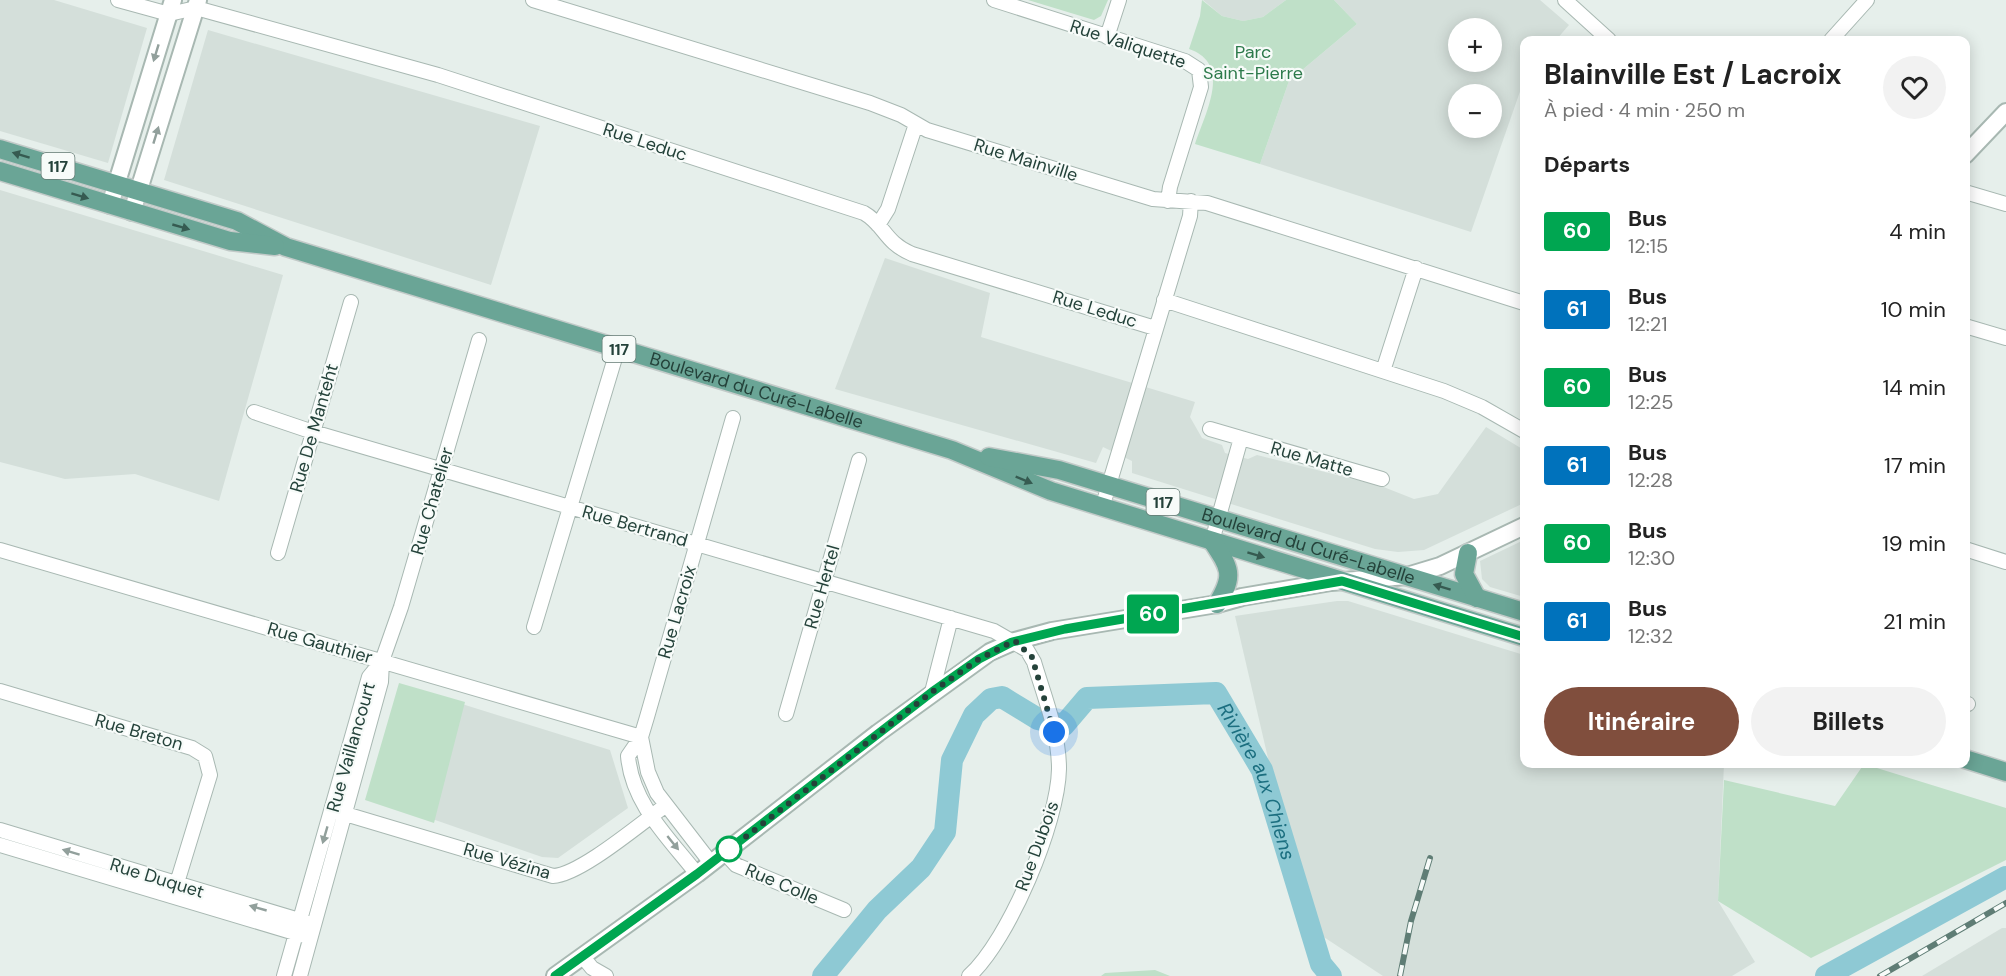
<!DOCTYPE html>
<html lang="fr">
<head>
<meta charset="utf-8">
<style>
	:root { --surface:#fff; --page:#f2f2f2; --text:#222; --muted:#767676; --accent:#804e3d }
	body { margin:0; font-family:"DM Sans",sans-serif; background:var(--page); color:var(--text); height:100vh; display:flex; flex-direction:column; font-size:22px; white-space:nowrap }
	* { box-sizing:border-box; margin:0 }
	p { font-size:20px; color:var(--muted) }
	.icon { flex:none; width:33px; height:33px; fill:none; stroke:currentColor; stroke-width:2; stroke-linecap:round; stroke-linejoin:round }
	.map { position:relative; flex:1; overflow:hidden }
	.panel { position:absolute; left:1520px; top:36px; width:450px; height:732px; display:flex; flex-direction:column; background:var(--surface); border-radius:12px; box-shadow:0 3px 15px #0003 }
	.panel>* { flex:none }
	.badge { padding:0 12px; border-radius:4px; font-size:21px; line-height:39px }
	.buttons { position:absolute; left:1448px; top:18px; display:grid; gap:12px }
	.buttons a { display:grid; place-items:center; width:54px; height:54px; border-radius:50%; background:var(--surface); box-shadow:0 3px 15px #0003; font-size:30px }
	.you { position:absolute; width:30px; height:30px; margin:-15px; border:4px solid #fff; border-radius:50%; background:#1a73e8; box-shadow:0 0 0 9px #1a73e833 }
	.map>.badge { position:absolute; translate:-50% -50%; box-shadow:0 0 0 3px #fff }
	h2 { padding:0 24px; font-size:22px; line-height:54px }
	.round { display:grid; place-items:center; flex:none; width:63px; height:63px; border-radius:32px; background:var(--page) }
	.summary { display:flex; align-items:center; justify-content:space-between; height:102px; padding:0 24px }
	h1 { font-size:28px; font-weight:700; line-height:45px }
	.button { display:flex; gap:12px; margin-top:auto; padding:12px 24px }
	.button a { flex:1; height:69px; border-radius:36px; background:var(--accent); color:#fff; font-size:24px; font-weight:700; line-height:69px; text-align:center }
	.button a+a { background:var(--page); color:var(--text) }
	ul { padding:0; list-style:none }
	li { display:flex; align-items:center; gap:18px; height:78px; padding:0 24px }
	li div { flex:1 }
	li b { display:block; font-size:22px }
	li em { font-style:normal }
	li .badge { min-width:66px; font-weight:700; text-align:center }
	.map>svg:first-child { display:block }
	.built { fill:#d4dfda; fill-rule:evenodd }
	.green { fill:#bfe0c8 }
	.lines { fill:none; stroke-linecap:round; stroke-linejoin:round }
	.river { stroke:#8ec9d4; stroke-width:22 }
	.minor-casing { stroke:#a8b8b2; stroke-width:16 }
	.tertiary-casing { stroke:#a8b8b2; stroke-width:20 }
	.primary-casing { stroke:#c2cac8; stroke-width:21 }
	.minor { stroke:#fff; stroke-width:14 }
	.tertiary { stroke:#fff; stroke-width:16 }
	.primary { stroke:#6aa596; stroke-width:18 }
	.rail-casing { stroke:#5f7d75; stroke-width:6 }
	.rail { stroke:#f7fbf9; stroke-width:4; stroke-dasharray:11; stroke-linecap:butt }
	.oneway { fill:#92a09c }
	.oneway2 { fill:#365b51 }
	.line-casing { stroke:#fff; stroke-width:14 }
	.line { stroke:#00a651; stroke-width:9 }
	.walk { stroke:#24423a; stroke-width:6; stroke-dasharray:0 10.8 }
	.stop-dot { fill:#fff; stroke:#00a651; stroke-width:3 }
	.labels { text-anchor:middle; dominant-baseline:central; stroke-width:4.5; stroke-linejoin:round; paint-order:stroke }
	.shield { fill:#f7fbf9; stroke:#637a73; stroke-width:1.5 }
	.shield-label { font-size:16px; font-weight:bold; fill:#24423a }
	.street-label { font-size:18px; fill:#24423a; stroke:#f7fbf9 }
	.park-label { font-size:18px; fill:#2d7a4b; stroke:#f7fbf9 }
	.water-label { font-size:20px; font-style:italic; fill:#1c6f80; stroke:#f7fbf9 }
</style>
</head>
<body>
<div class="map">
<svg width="2006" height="976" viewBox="0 0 2006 976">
	<rect width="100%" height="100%" fill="#e6efeb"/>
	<path class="built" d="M0 0H54L147 28 108 163 0 131Z
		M1203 0H1286L1263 17 1243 21 1222 16Z
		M1334 0H1540L1569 25 1556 40H1524V80L1471 232 1260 164 1289 81 1357 24ZM1458 28H1491V62H1458ZM1458 94H1491V128H1458Z
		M208 30 540 126 491 285 164 180Z
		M0 190 283 275 219 501 135 474 65 479 0 462Z
		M885 258 990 293 981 337 1195 402 1190 417 1202 438 1222 445 1225 453 1248 459 1257 455 1381 486 1414 499 1438 494 1486 427 1524 450V503L1424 550 1398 552 1375 549 1132 473V461L1103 447 1096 463 835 389Z
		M1524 540V597L1490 587 1482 579 1480 561Z
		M1337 601H1348L1524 655V764H1724L1718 901 1755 962 1732 976H1383L1307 926 1235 616Z
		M401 685 610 750 628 808 558 858 542 857 369 797Z
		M2002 928H2006V976H1922Z"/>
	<path class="green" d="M1028 0H1108L1101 16 1094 20Z
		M1202 0 1222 16 1243 21 1263 17 1286 0H1334L1357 24 1289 81 1260 164 1195 144C1205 113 1233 64 1189 49L1200 16Z
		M399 683 465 702 434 823 365 800Z
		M1864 764 2006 808V860L1811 958 1718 901 1724 780 1835 806Z
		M1155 970 1170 976H1101L1105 973Z"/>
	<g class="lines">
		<g class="river">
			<path id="s1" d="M823 976 877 910 921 868 945 832 952 760 974 715 991 699 1002 697 1038 719 1064 725 1087 698 1216 693 1262 770 1321 964 1331 976"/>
			<path d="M1826 976 2006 877"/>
		</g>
		<defs>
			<path id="minor" d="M118 0 169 14 196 8 438 75 864 213C885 225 884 242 912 254L1155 328
				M533 0 870 103 901 115 927 130 1153 199 1207 203 1524 303
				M994 0 1185 61 1199 70 1201 87 1170 187 1168 201
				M1565 0 1609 40
				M1107 37 1119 0
				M1831 40 1867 0
				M1965 192 2006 204
				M878 225 888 209 916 124
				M1164 300 1444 391 1482 407 1524 431
				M1965 326 2006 338
				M1383 371 1416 268
				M254 412 313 432 994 631 1027 650 1034 662C1044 696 1059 732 1059 769 1058 823 1009 940 969 976
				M1210 429 1382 479
				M1102 508 1190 216 1191 201
				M1212 541 1241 438
				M1965 549 2006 562
				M0 550 641 737
				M278 553 351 302
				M534 627 618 348
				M0 691 192 748 205 756 210 775 173 896
				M932 692 951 618
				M1965 703 1968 704
				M786 714 859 460
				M641 737 648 772 657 793 711 863
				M332 810 553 876C580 875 641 823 665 806
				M0 830 309 923
				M0 845 305 936
				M725 853 736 865 844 910
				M697 874C669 838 632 804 628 756L641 737 647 717 733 418
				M583 957 592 968 606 976
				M284 976 369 677 382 661
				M300 976 381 682 382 661 401 607 479 340"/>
			<path id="tertiary" d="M1965 155 2006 112
				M110 205 173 0
				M132 212 198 0
				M555 976 697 874 878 733 990 652 1015 641 1052 631 1217 604 1242 597 1331 582 1407 576 1440 566 1524 526"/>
			<g id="primary">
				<path id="s2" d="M0 149 237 221 286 247 952 450 1051 491 1524 637"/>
				<path d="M0 171 230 241 275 246"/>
				<path id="s3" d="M989 457 1059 470 1524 612"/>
				<path d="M1212 541C1230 568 1235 575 1217 604"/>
				<path d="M1468 553 1464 574 1477 598"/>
				<path d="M1965 759 2006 772"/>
			</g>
		</defs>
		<use href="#minor" class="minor-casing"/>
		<use href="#tertiary" class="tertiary-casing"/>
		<use href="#primary" class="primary-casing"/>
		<use href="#minor" class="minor"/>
		<use href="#tertiary" class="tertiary"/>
		<use href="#primary" class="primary"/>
		<defs>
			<path id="rail" d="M1400 976 1411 921 1430 858
				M1880 976 2006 903"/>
		</defs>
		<use href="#rail" class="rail-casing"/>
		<use href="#rail" class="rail"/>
	</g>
	<defs><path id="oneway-solid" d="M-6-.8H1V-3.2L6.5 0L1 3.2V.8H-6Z" transform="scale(1.5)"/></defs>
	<g class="oneway">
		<use href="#oneway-solid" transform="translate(156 53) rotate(107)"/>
		<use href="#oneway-solid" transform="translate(156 135) rotate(-73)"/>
		<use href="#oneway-solid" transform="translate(325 835) rotate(106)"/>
		<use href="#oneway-solid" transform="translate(673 843) rotate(51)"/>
		<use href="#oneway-solid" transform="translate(71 852) rotate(-163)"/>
		<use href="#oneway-solid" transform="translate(258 908) rotate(-164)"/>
	</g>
	<g class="oneway2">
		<use href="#oneway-solid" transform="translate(21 155) rotate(-163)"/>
		<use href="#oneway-solid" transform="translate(80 196) rotate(17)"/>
		<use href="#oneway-solid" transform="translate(181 227) rotate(16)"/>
		<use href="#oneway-solid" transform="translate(1024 480) rotate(22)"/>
		<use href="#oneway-solid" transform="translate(1256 555) rotate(17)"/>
		<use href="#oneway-solid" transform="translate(1442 587) rotate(-163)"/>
	</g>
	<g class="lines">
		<defs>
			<path id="line" d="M555 976 697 874 932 692 979 659 1012 642 1065 629 1342 581 1524 637"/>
		</defs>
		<use href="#line" class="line-casing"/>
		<use href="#line" class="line"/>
		<path class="walk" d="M729 849 725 853 932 692 979 659 1012 642 1015 641 1032 657 1054 732"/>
	</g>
	<circle class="stop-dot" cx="729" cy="849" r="12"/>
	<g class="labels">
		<g class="shield">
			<rect x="41.5" y="153" width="33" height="26" rx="4.5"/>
			<rect x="602.5" y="336" width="33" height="26" rx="4.5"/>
			<rect x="1146.5" y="489" width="33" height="26" rx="4.5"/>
		</g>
		<g class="shield-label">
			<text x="58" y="166">117</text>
			<text x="619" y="349">117</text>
			<text x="1163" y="502">117</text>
		</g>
		<g class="street-label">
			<text transform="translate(1128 44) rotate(18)">Rue Valiquette</text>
			<text transform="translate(645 142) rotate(18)">Rue Leduc</text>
			<text transform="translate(1026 160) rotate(17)">Rue Mainville</text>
			<text transform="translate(1095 309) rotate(17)">Rue Leduc</text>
			<text stroke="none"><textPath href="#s2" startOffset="795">Boulevard du Curé-Labelle</textPath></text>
			<text transform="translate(314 428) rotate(-74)">Rue De Manteht</text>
			<text transform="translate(1312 459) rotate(16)">Rue Matte</text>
			<text transform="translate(432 501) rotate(-74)">Rue Chatelier</text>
			<text transform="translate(635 526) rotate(16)">Rue Bertrand</text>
			<text stroke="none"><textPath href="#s3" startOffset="332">Boulevard du Curé-Labelle</textPath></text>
			<text transform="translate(822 587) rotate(-74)">Rue Hertel</text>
			<text transform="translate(677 612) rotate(-74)">Rue Lacroix</text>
			<text transform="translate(320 643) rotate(16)">Rue Gauthier</text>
			<text transform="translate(139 732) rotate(16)">Rue Breton</text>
			<text transform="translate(351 747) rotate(-74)">Rue Vaillancourt</text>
			<text transform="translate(1037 846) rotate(-70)">Rue Dubois</text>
			<text transform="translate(507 861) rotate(16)">Rue Vézina</text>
			<text transform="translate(157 878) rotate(17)">Rue Duquet</text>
			<text transform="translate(782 884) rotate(23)">Rue Colle</text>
		</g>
		<g class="park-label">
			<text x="1253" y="52">Parc<tspan x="1253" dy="21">Saint-Pierre</tspan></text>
		</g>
		<g class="water-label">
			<text stroke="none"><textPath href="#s1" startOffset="678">Rivière aux Chiens</textPath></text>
		</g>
	</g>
</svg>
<div class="buttons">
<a>+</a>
<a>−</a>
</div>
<div class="you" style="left:1054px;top:732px"></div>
<b class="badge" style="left:1153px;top:614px;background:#00a651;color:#fff">60</b>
<section class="panel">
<div class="summary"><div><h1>Blainville Est / Lacroix</h1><p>À pied · 4 min · 250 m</p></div><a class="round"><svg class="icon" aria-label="heart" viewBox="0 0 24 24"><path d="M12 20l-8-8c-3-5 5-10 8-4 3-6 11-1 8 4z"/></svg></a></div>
<h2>Départs</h2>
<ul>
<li><span class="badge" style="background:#00a651;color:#fff">60</span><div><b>Bus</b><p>12:15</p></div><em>4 min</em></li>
<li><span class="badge" style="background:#0072bc;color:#fff">61</span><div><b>Bus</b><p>12:21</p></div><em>10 min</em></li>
<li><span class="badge" style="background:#00a651;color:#fff">60</span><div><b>Bus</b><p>12:25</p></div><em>14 min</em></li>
<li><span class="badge" style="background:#0072bc;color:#fff">61</span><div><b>Bus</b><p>12:28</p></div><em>17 min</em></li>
<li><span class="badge" style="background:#00a651;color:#fff">60</span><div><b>Bus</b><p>12:30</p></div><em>19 min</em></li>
<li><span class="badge" style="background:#0072bc;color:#fff">61</span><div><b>Bus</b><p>12:32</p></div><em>21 min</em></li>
</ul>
<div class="button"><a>Itinéraire</a><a>Billets</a></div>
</section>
</div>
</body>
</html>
